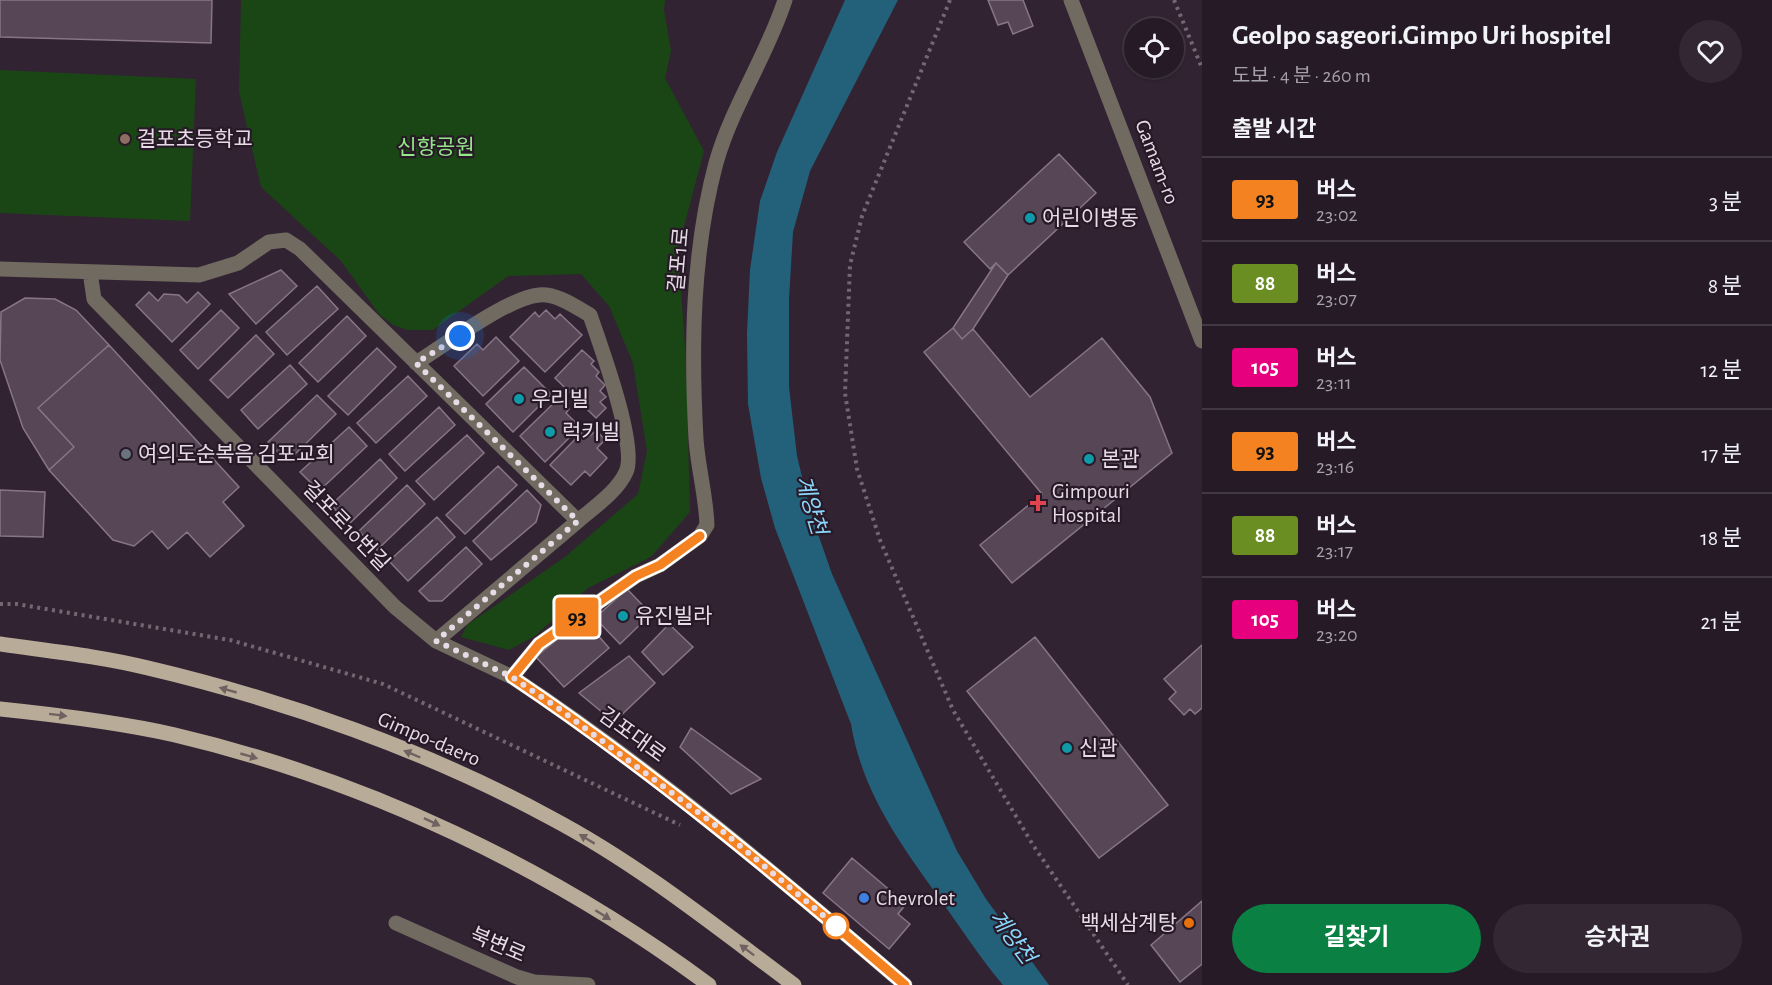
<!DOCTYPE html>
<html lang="ko">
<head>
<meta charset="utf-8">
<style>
	:root { --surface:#261a26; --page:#322732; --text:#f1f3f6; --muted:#a4a1a7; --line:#423843; --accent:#0b8043 }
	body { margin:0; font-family:"Alegreya Sans","Noto Sans KR",sans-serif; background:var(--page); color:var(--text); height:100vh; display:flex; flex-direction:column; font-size:22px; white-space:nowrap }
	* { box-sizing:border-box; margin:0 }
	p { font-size:20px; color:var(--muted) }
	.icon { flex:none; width:33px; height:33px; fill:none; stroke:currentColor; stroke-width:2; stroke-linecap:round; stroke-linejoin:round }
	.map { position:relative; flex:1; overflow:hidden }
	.side { display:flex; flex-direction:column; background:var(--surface); width:570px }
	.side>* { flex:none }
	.badge { padding:0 12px; border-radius:4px; font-size:21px; line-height:39px }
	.controls { position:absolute; left:1124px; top:18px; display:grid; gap:12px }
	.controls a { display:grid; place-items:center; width:60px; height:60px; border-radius:50%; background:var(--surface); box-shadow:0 2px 4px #0004,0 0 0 2px var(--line); font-size:30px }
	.you { position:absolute; width:30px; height:30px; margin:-15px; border:4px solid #fff; border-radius:50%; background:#1a73e8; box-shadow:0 0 0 9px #1a73e833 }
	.map>.badge { position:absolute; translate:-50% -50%; box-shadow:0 0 0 3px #fff }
	h2 { padding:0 30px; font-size:22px; line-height:54px }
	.round { display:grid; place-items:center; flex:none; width:63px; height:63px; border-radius:32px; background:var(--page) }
	.overview { display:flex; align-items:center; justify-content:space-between; height:102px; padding:0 30px }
	h1 { font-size:28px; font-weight:700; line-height:45px }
	.primary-button { display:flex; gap:12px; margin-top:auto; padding:12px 30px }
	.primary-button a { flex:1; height:69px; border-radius:36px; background:var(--accent); color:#fff; font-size:24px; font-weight:700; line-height:69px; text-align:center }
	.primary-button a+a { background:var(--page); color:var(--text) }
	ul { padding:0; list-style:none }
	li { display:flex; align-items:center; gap:18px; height:84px; padding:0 30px; border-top:2px solid var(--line) }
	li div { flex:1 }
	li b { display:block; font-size:22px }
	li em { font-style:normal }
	li .badge { min-width:66px; font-weight:700; text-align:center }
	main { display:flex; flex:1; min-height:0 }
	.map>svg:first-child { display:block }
	.green { fill:#1a4615 }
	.water { fill:#23617a }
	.building { fill:#574656; stroke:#887587; stroke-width:1.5 }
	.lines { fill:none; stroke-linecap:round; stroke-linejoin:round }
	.path { stroke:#746673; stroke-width:4; stroke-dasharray:3 4.5; stroke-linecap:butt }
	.minor { stroke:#706a61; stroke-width:15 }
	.major { stroke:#b8ac99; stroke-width:15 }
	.oneway { fill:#706260 }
	.line-casing { stroke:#fff; stroke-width:14 }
	.line { stroke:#f58220; stroke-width:9 }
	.walk { stroke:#e7dce6; stroke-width:6; stroke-dasharray:0 10.8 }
	.education-dot { fill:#8d6e63; stroke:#281928; stroke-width:2 }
	.culture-dot { fill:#0f9aa8; stroke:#281928; stroke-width:2 }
	.worship-dot { fill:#6b7280; stroke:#281928; stroke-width:2 }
	.health-dot { fill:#e0444e; stroke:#281928; stroke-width:2 }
	.shop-dot { fill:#3f7fe0; stroke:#281928; stroke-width:2 }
	.food-dot { fill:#e8710a; stroke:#281928; stroke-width:2 }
	.stop-dot { fill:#fff; stroke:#f58220; stroke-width:3 }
	.labels { text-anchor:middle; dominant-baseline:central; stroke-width:4.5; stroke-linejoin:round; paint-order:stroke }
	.poi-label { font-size:21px; fill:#e7dce6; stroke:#281928; text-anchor:start }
	.park-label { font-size:21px; fill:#92e787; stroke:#281928 }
	.street-label { font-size:21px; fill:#e7dce6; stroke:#281928 }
	.water-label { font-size:22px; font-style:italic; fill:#89d8fb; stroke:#281928 }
</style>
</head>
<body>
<main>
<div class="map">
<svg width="1202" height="985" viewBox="0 0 1202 985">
	<rect width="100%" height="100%" fill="#322332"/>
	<path class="green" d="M241 0H665L664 10 671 51 665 78 704 151 678 249 686 360 690 512 651 557 588 588 535 636 509 650 461 637 467 625 565 557 638 494 647 451 633 363 609 306 581 274 508 276 433 330H408L393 325 379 314 341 261 261 187 239 92Z
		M0 70 196 79 190 221 0 213Z"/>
	<path class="water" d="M845 0H898L810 171 793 232 789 299V387L797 456 811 514 832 574 957 851 986 899 1049 985H1003C980 958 961 928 940 899 901 845 862 792 851 724L775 528 761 478 748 404 747 333 750 270 760 201 777 152Z"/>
	<path class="building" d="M0 0H212L211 43 0 37Z
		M988 0H1023L1033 26 1013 34 1008 22 998 25Z
		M1059 154 1096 193 1008 275 996 263 990 269 964 242Z
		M996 263 1008 275 973 329 962 339 953 328Z
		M281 270 297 286 256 324 229 294Z
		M317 286 338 309 287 355 266 332Z
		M149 292 158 301 164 294 179 295 187 303 198 292 210 304 172 342 136 305Z
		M25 298 55 299 76 310 109 345 38 408 74 447 49 470 23 428 0 360 1 312Z
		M221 310 239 328 198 369 180 350Z
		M546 310 555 319 560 314 582 335 545 372 510 337 535 312 539 317Z
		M347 316 366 336 318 382 299 363Z
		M953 328 962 339 973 329 1030 397 1102 338 1150 397 1172 453 1012 583 980 545 1042 494 924 352Z
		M256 335 274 354 228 398 210 380Z
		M496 337 519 361 483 396 454 366 477 344 483 350Z
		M109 345 239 487 223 502 244 526 210 557 187 532 168 549 152 531 134 546 113 540 49 470 74 447 38 408Z
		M377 348 396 367 348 415 328 396Z
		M582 350 594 361 591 364 599 372 596 376 605 385 600 391 606 397 600 402 606 408 596 418 555 378Z
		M290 365 307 384 258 429 241 410Z
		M524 367 551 394 513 432 486 404Z
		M408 376 427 396 376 443 357 423Z
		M317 395 336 414 287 462 268 442Z
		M559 398 569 409 566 413 580 427 545 462 520 436Z
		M439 407 455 425 405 471 389 454Z
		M349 427 367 446 319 491 300 472Z
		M584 430 590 436 596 430 605 440 597 448 607 458 590 476 585 471 571 485 550 465Z
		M467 435 484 453 434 500 416 481Z
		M380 459 397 478 349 524 331 505Z
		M498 466 517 485 465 534 446 515Z
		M407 485 425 504 377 550 359 531Z
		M0 490 45 492 43 537 0 536Z
		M527 490 541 505 536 522 491 560 473 541Z
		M437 517 455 537 408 581 389 561Z
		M466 547 482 564 442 601H429L419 591Z
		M627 589 651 614 620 644 595 618Z
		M583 618 609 648 564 687 536 657Z
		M669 624 693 647 663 675 642 652Z
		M1035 637 1168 805 1099 858 967 691Z
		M1202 645V708L1195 714 1190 709 1184 715 1169 699 1176 692 1164 679Z
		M629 656 655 683 614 722 579 693Z
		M691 728 761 779 731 794 680 747Z
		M852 858 906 904 898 914 910 924 889 949 823 893Z
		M1202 901V964L1180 982 1151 945Z"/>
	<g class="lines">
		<path class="path" d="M950 0 862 216 850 265 845 393 857 469 880 540 953 710 1033 845 1128 985
			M1174 0 1202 68
			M0 604H17L230 640 383 684 680 825"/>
		<path class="minor" d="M785 0C767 56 732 106 716 163 692 252 691 348 696 439 698 468 706 496 707 525L700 536 660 565 636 576 539 644 512 677C652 769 778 876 905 985
			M1071 0 1202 341
			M0 269 199 275 238 263 269 242 286 240 300 249 578 521 436 641
			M90 272 94 299 395 607 436 641 512 677
			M416 363C445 345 507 298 539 295 556 293 576 307 590 315 600 344 638 447 626 472 617 492 594 507 578 521
			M396 923 517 977 534 982 588 985"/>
		<path class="major" d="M0 644C49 651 100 656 148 668 284 700 428 751 551 818 638 864 715 926 794 985
			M0 709C58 715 118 722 175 735 366 780 551 868 709 985"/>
	</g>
	<defs><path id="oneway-solid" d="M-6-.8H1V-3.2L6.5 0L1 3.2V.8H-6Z" transform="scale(1.5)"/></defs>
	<g class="oneway">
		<use href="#oneway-solid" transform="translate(228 690) rotate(-164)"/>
		<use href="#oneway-solid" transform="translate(58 715) rotate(7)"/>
		<use href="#oneway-solid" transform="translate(412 754) rotate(-157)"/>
		<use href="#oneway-solid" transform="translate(249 756) rotate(16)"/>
		<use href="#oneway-solid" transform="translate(432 822) rotate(26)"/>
		<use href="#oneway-solid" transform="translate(587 839) rotate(-149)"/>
		<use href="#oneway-solid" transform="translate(603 915) rotate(32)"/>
		<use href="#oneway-solid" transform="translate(747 950) rotate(-143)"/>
	</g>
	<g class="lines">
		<defs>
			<path id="line" d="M700 536 660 565 636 576 539 644 512 677C651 770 778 876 905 985"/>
		</defs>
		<use href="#line" class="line-casing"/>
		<use href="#line" class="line"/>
		<path class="walk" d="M460 336 416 363 578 521 436 641 512 677 558 708 715 825 836 926"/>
	</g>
	<circle class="education-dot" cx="125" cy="139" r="6"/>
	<g class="culture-dot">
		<circle cx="1030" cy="218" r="6"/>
		<circle cx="519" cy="399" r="6"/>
		<circle cx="550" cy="432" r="6"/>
		<circle cx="1089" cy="459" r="6"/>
		<circle cx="623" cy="616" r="6"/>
		<circle cx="1067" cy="748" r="6"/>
	</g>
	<circle class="worship-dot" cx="126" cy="454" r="6"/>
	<path class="health-dot" d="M1035 494h6v6h6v6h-6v6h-6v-6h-6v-6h6z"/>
	<circle class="shop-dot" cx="864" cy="898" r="6"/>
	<circle class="food-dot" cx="1189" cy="923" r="6"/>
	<circle class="stop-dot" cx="836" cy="926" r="12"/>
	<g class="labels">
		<g class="poi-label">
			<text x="137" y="139">걸포초등학교</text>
			<text x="1042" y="218">어린이병동</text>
			<text x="531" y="399">우리빌</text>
			<text x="562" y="432">럭키빌</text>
			<text x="138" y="454">여의도순복음 김포교회</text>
			<text x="1101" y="459">본관</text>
			<text x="1052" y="491">Gimpouri<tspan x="1052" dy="24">Hospital</tspan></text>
			<text x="635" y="616">유진빌라</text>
			<text x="1079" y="748">신관</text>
			<text x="876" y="898">Chevrolet</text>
			<text x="1177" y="923" text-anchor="end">백세삼계탕</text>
		</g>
		<g class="park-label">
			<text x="436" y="147">신향공원</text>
		</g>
		<g class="street-label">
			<text transform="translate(1157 162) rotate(69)">Gamam-ro</text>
			<text transform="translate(679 260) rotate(-85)">걸포1로</text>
			<text transform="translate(346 526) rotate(46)">걸포로10번길</text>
			<text transform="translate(632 735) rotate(36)">김포대로</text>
			<text transform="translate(429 739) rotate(23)">Gimpo-daero</text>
			<text transform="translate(498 945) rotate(23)">북변로</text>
		</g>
		<g class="water-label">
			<text transform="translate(811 505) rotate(73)">계양천</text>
			<text transform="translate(1012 937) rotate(53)">계양천</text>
		</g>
	</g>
</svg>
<div class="controls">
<a><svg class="icon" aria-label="locate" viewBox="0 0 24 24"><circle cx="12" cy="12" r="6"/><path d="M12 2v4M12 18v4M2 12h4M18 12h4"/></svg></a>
</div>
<div class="you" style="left:460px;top:336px"></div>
<b class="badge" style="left:577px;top:617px;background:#f58220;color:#111">93</b>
</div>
<section class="side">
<div class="overview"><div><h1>Geolpo sageori.Gimpo Uri hospitel</h1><p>도보 · 4 분 · 260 m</p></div><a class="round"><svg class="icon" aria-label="heart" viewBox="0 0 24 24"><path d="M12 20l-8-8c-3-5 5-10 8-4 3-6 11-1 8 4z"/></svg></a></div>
<h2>출발 시간</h2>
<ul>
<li><span class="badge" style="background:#f58220;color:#111">93</span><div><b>버스</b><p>23:02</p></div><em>3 분</em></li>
<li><span class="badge" style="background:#6b8e23;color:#fff">88</span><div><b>버스</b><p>23:07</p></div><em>8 분</em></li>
<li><span class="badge" style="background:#e6007e;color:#fff">105</span><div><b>버스</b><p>23:11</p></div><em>12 분</em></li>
<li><span class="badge" style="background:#f58220;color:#111">93</span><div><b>버스</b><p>23:16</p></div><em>17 분</em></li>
<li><span class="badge" style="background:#6b8e23;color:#fff">88</span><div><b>버스</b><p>23:17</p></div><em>18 분</em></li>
<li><span class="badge" style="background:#e6007e;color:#fff">105</span><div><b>버스</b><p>23:20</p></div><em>21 분</em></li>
</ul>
<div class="primary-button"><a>길찾기</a><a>승차권</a></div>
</section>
</main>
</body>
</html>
